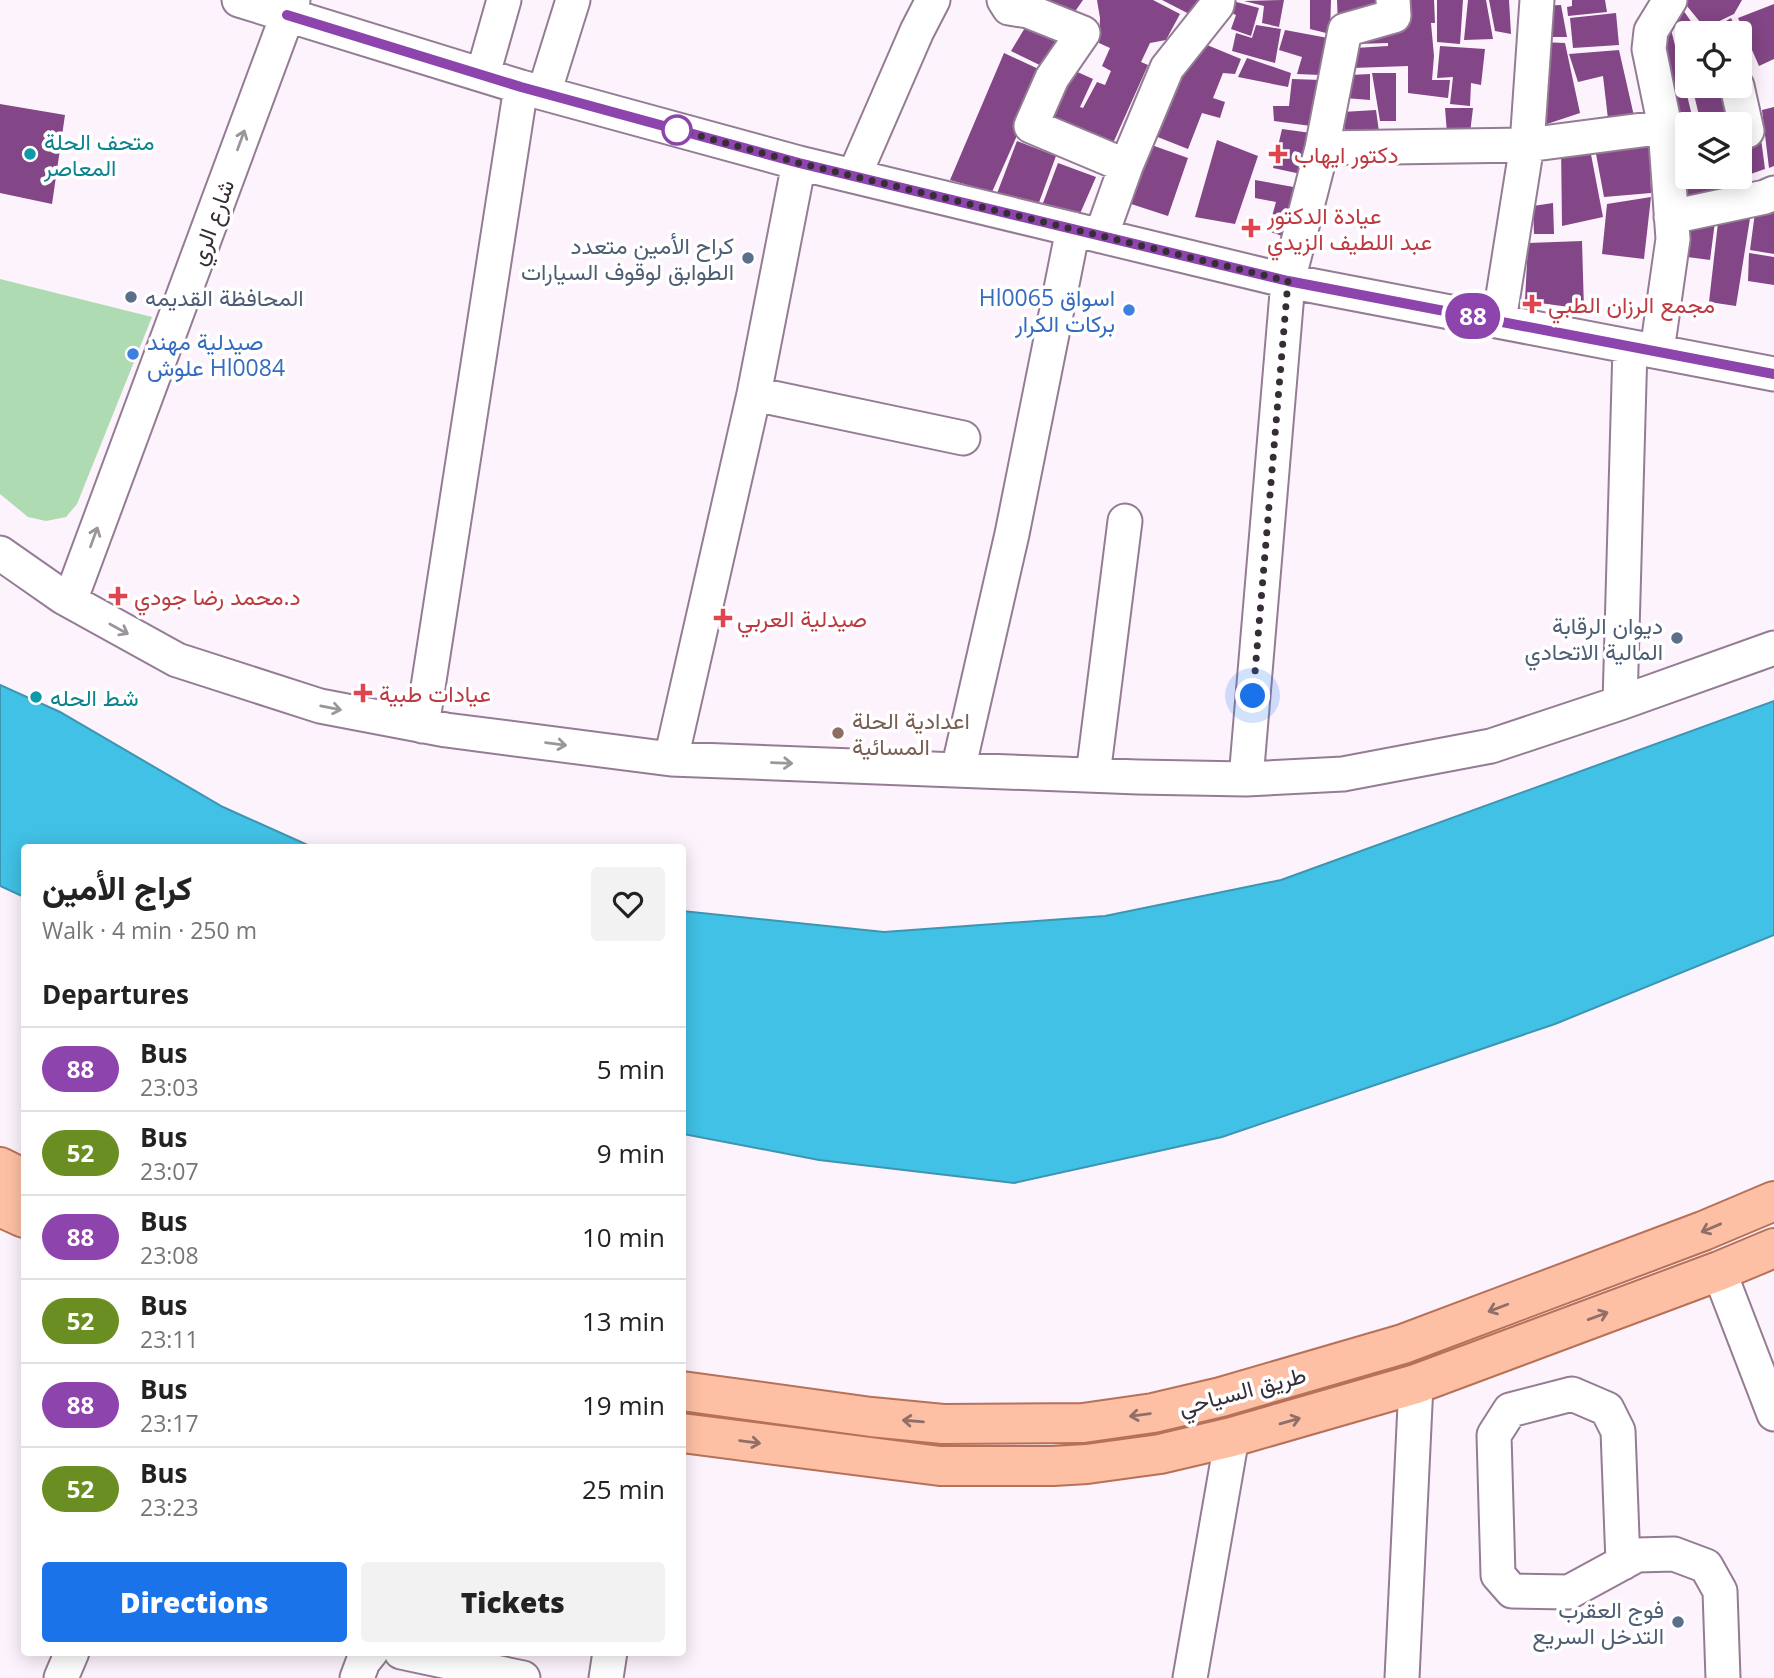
<!DOCTYPE html>
<html lang="en">
<head>
<meta charset="utf-8">
<style>
	:root { --surface:#fff; --page:#f2f2f2; --text:#222; --muted:#767676; --line:#e0e0e0; --accent:#1a73e8 }
	body { margin:0; font-family:"Open Sans",Vazirmatn,sans-serif; background:var(--page); color:var(--text); height:100vh; display:flex; flex-direction:column; font-size:26px; white-space:nowrap }
	* { box-sizing:border-box; margin:0 }
	p { font-size:23px; color:var(--muted) }
	.icon { flex:none; width:38px; height:38px; fill:none; stroke:currentColor; stroke-width:2; stroke-linecap:round; stroke-linejoin:round }
	.map { position:relative; flex:1; overflow:hidden }
	.details { position:absolute; left:21px; top:844px; width:665px; height:812px; display:flex; flex-direction:column; background:var(--surface); border-radius:7px; box-shadow:0 4px 18px #0003 }
	.details>* { flex:none }
	.badge { padding:0 14px; border-radius:23px; font-size:24px; line-height:46px }
	.tools { position:absolute; left:1675px; top:21px; display:grid; gap:14px }
	.tools a { display:grid; place-items:center; width:77px; height:77px; border-radius:7px; background:var(--surface); box-shadow:0 4px 18px #0003; font-size:35px }
	.you { position:absolute; width:35px; height:35px; margin:-18px; border:5px solid #fff; border-radius:50%; background:#1a73e8; box-shadow:0 0 0 10px #1a73e833 }
	.map>.badge { position:absolute; translate:-50% -50%; box-shadow:0 0 0 4px #fff }
	h2 { padding:0 21px; font-size:26px; line-height:63px }
	.round { display:grid; place-items:center; flex:none; width:74px; height:74px; border-radius:7px; background:var(--page) }
	.head { display:flex; align-items:center; justify-content:space-between; height:119px; padding:0 21px }
	h1 { font-size:33px; font-weight:800; line-height:52px }
	.cta { display:flex; gap:14px; margin-top:auto; padding:14px 21px }
	.cta a { flex:1; height:80px; border-radius:7px; background:var(--accent); color:#fff; font-size:28px; font-weight:800; line-height:80px; text-align:center }
	.cta a+a { background:var(--page); color:var(--text) }
	ul { padding:0; list-style:none }
	li { display:flex; align-items:center; gap:21px; height:84px; padding:0 21px; border-top:2px solid var(--line) }
	li div { flex:1 }
	li b { display:block; font-size:26px }
	li em { font-style:normal }
	li .badge { min-width:77px; font-weight:700; text-align:center }
	.map>svg:first-child { display:block }
	.green { fill:#aedbb1 }
	.water { fill:#40c1e5; stroke:#3d95b1; stroke-width:2 }
	.building { fill:#834686 }
	.lines { fill:none; stroke-linecap:round; stroke-linejoin:round }
	.minor-casing { stroke:#947c94; stroke-width:37 }
	.major-casing { stroke:#b77158; stroke-width:42 }
	.minor { stroke:#fff; stroke-width:33 }
	.major { stroke:#fdc0a5; stroke-width:38 }
	.oneway { stroke:#9b969b }
	.oneway2 { stroke:#906f68 }
	.line-casing { stroke:#fff; stroke-width:16 }
	.line { stroke:#8e44ad; stroke-width:10 }
	.walk { stroke:#372d37; stroke-width:7; stroke-dasharray:0 12.6 }
	.stop-dot { fill:#fff; stroke:#8e44ad; stroke-width:3.5 }
	.culture-dot { fill:#0f9aa8; stroke:#fff; stroke-width:2.5 }
	.health-dot { fill:#e0444e; stroke:#fff; stroke-width:2.5 }
	.service-dot { fill:#5c6f8a; stroke:#fff; stroke-width:2.5 }
	.shop-dot { fill:#3f7fe0; stroke:#fff; stroke-width:2.5 }
	.education-dot { fill:#8d6e63; stroke:#fff; stroke-width:2.5 }
	.labels { text-anchor:middle; dominant-baseline:central; stroke-width:7; stroke-linejoin:round; paint-order:stroke }
	.culture-label { font-size:23px; fill:#0d838f; stroke:#fff; text-anchor:start }
	.health-label { font-size:23px; fill:#be3a42; stroke:#fff; text-anchor:start }
	.street-label { font-size:23px; fill:#372d37; stroke:#fff }
	.service-label { font-size:23px; fill:#4e5e75; stroke:#fff; text-anchor:end }
	.shop-label { font-size:23px; fill:#366cbe; stroke:#fff; text-anchor:end }
	.education-label { font-size:23px; fill:#785e54; stroke:#fff; text-anchor:start }
</style>
</head>
<body>
<div class="map">
<svg width="1774" height="1678" viewBox="0 0 1774 1678">
	<rect width="100%" height="100%" fill="#fdf3fd"/>
	<path class="green" d="M0 279 152 317 77 504 66 517 46 521 28 517 0 494Z"/>
	<path class="water" d="M0 685 60 712 223 807 312 847H24V897L0 886Z
		M1774 701V935L1555 1024 1222 1137 1014 1183 819 1160 683 1134V911L884 932 1105 916 1281 880Z"/>
	<path class="building" d="M1019 0H1083L1067 23Z
		M1097 0H1153L1180 14 1166 40 1150 43 1141 62 1148 65 1110 150 1038 117 1062 65 1093 79 1080 107 1083 108 1097 82 1105 85 1111 71 1102 66 1110 48 1099 43 1100 18Z
		M1162 0H1203L1197 18Z
		M1229 0 1259 8 1251 36 1231 29 1236 15 1222 9Z
		M1284 0 1279 27 1262 23 1264 6 1244 1Z
		M1310 0H1331L1330 34 1310 29Z
		M1337 0H1379L1383 16 1338 25Z
		M1403 0H1434L1435 23H1431L1434 56 1432 80H1450L1448 98 1408 93V66L1352 68 1355 48 1388 46V43L1357 44Z
		M1437 0H1463L1460 44 1437 42Z
		M1468 0H1486L1493 39 1464 40Z
		M1489 0H1509L1511 34 1495 31Z
		M1572 0H1605L1607 12 1568 16 1567 7 1572 6Z
		M1682 0H1742L1734 14 1705 28Z
		M1774 4V59L1759 66 1738 18Z
		M1561 5 1567 37H1541L1540 6Z
		M1681 7 1699 33H1687L1686 65 1672 14Z
		M1616 13 1619 45 1573 48 1570 18Z
		M1032 16 1065 30 1054 43 1069 49 1054 72 1011 51Z
		M1731 18 1738 33H1706Z
		M1669 21 1694 124H1687V128L1672 130 1655 55Z
		M1256 25 1281 29 1275 63 1232 51 1236 33 1252 38Z
		M1285 30 1328 38 1320 75 1297 74 1302 57 1279 50Z
		M1740 35 1752 64 1740 67Z
		M1195 40 1241 59 1235 74 1223 73 1213 98 1225 102 1220 118 1202 113 1188 149 1150 134Z
		M1541 42 1565 43 1580 113 1541 126Z
		M1440 46 1485 49 1481 85 1471 83 1470 106 1450 104 1453 77 1437 78Z
		M1619 50 1634 116 1608 119 1603 76 1578 82 1569 54Z
		M1004 53 1045 72 992 192 950 180Z
		M1247 58 1291 73 1288 87 1238 77Z
		M1372 73H1396V121H1380Z
		M1370 74V100L1345 98 1350 75Z
		M1292 79 1321 80 1311 126 1274 121 1273 106H1289Z
		M1692 86H1723L1736 120 1701 124Z
		M1754 86 1765 169 1722 184 1719 177H1740V138Z
		M0 104 65 115 52 204 0 193Z
		M1774 107V166L1769 168 1762 110Z
		M1445 108H1473L1470 133H1447Z
		M1376 110 1379 132 1345 131 1342 112Z
		M1282 129 1311 133 1301 174 1273 168Z
		M1649 135 1651 193 1604 197 1594 143Z
		M1217 140 1258 156 1235 224 1195 217Z
		M1017 141 1056 156 1037 208 996 196Z
		M1146 143 1188 158 1168 216 1122 201Z
		M1589 144 1603 217 1562 226 1561 145Z
		M1687 147V177H1713L1717 190 1676 204 1671 148Z
		M1058 163 1096 177 1079 216 1040 211Z
		M1255 180 1299 188 1285 237 1268 231 1276 202 1255 198Z
		M1651 197 1644 259 1602 254 1607 204Z
		M1774 197V254L1750 250 1756 205Z
		M1553 203 1554 234H1534L1533 206Z
		M1752 206 1736 306 1709 302 1719 214Z
		M1716 214 1710 260 1680 256 1681 220Z
		M1582 241 1584 309 1525 301 1528 243Z
		M1749 253 1774 257V285L1748 281Z"/>
	<g class="lines">
		<defs>
			<path id="minor" d="M239 0 521 87 799 163 1288 281 1774 374
				M1004 0 1009 8 1028 11 1083 33 1052 78 1031 126 1126 166
				M483 74 504 0
				M1737 86 1747 131 1740 132
				M544 93 573 0
				M1322 148 1527 145 1665 127
				M854 176 917 31 933 0
				M1671 217 1765 197 1774 193
				M1101 236 1126 166 1167 68 1217 5 1218 0
				M1499 321 1527 145 1537 0
				M1657 351 1673 239 1665 127 1649 49 1651 31 1670 0
				M754 394 963 438
				M0 553 63 597 177 660 320 706 446 730 671 759 1138 777 1246 779 1343 774 1491 746 1620 703 1774 648
				M70 601 293 0
				M1620 703 1630 347
				M422 726 521 87
				M671 759 754 394 799 163
				M958 770 1012 534 1073 229
				M1093 775 1125 521
				M1246 779 1288 281 1322 148 1345 30 1394 16 1393 0
				M1719 1271 1774 1414
				M1623 1563 1618 1431 1607 1409 1572 1394 1510 1410 1494 1435 1498 1575 1512 1591 1569 1592 1637 1555 1674 1554 1706 1566 1720 1591 1723 1678
				M401 1652 523 1678
				M61 1678 72 1652
				M357 1678 363 1662 371 1652
				M606 1678 610 1652
				M1190 1678 1232 1437
				M1402 1678 1416 1384"/>
			<path id="major" d="M0 1167 24 1179
				M0 1207 24 1218
				M682 1391 871 1417 943 1424 1083 1423 1153 1413 1221 1397 1403 1344 1703 1231 1774 1201
				M682 1433 940 1466H1053L1087 1464 1160 1454 1232 1437 1416 1384 1719 1271 1774 1248"/>
		</defs>
		<use href="#minor" class="minor-casing"/>
		<use href="#major" class="major-casing"/>
		<use href="#minor" class="minor"/>
		<use href="#major" class="major"/>
	</g>
	<defs><path id="oneway-shaft" d="M-6 0H5M1.5-3L5.5 0L1.5 3" fill="none" stroke-width="1.6" stroke-linecap="round" stroke-linejoin="round" transform="scale(1.75)"/></defs>
	<g class="oneway">
		<use href="#oneway-shaft" transform="translate(241 140) rotate(-70)"/>
		<use href="#oneway-shaft" transform="translate(94 537) rotate(-70)"/>
		<use href="#oneway-shaft" transform="translate(119 629) rotate(29)"/>
		<use href="#oneway-shaft" transform="translate(331 708) rotate(11)"/>
		<use href="#oneway-shaft" transform="translate(556 744) rotate(7)"/>
		<use href="#oneway-shaft" transform="translate(782 763) rotate(2)"/>
	</g>
	<g class="oneway2">
		<use href="#oneway-shaft" transform="translate(1711 1228) rotate(157)"/>
		<use href="#oneway-shaft" transform="translate(1498 1308) rotate(159)"/>
		<use href="#oneway-shaft" transform="translate(1598 1316) rotate(-20)"/>
		<use href="#oneway-shaft" transform="translate(1140 1415) rotate(172)"/>
		<use href="#oneway-shaft" transform="translate(913 1421) rotate(-175)"/>
		<use href="#oneway-shaft" transform="translate(1290 1421) rotate(-16)"/>
		<use href="#oneway-shaft" transform="translate(750 1442) rotate(8)"/>
	</g>
	<g class="lines">
		<defs>
			<path id="line" d="M287 15 521 87 799 163 1288 281 1774 374"/>
		</defs>
		<use href="#line" class="line-casing"/>
		<use href="#line" class="line"/>
		<path class="walk" d="M677 130 671 128 799 163 1288 281 1253 696"/>
	</g>
	<circle class="stop-dot" cx="677" cy="130" r="14"/>
	<g class="culture-dot">
		<circle cx="30" cy="154" r="7"/>
		<circle cx="36" cy="697" r="7"/>
	</g>
	<g class="health-dot">
		<path d="M1274.5 143.5h7v7h7v7h-7v7h-7v-7h-7v-7h7z"/>
		<path d="M1247.5 217.5h7v7h7v7h-7v7h-7v-7h-7v-7h7z"/>
		<path d="M1528.5 293.5h7v7h7v7h-7v7h-7v-7h-7v-7h7z"/>
		<path d="M114.5 585.5h7v7h7v7h-7v7h-7v-7h-7v-7h7z"/>
		<path d="M719.5 607.5h7v7h7v7h-7v7h-7v-7h-7v-7h7z"/>
		<path d="M359.5 682.5h7v7h7v7h-7v7h-7v-7h-7v-7h7z"/>
	</g>
	<g class="service-dot">
		<circle cx="748" cy="258" r="7"/>
		<circle cx="131" cy="297" r="7"/>
		<circle cx="1677" cy="638" r="7"/>
		<circle cx="1678" cy="1622" r="7"/>
	</g>
	<g class="shop-dot">
		<circle cx="1129" cy="310" r="7"/>
		<circle cx="133" cy="354" r="7"/>
	</g>
	<circle class="education-dot" cx="838" cy="733" r="7"/>
	<g class="labels">
		<g class="culture-label">
			<text x="44" y="141">متحف الحلة<tspan x="44" dy="26">المعاصر</tspan></text>
			<text x="50" y="697">شط الحله</text>
		</g>
		<g class="health-label">
			<text x="1294" y="154">دكتور ايهاب</text>
			<text x="1267" y="215">عيادة الدكتور<tspan x="1267" dy="26">عبد اللطيف الزيدي</tspan></text>
			<text x="1548" y="304">مجمع الرزان الطبي</text>
			<text x="134" y="596">د.محمد رضا جودي</text>
			<text x="737" y="618">صيدلية العربي</text>
			<text x="379" y="693">عيادات طبية</text>
		</g>
		<g class="street-label">
			<text transform="translate(211 222) rotate(-70)">شارع الري</text>
			<text transform="translate(1242 1390) rotate(-15)">طريق السياحي</text>
		</g>
		<g class="service-label">
			<text x="734" y="245">كراح الأمين متعدد<tspan x="734" dy="26">الطوابق لوقوف السيارات</tspan></text>
			<text x="145" y="297" text-anchor="start">المحافظة القديمه</text>
			<text x="1663" y="625">ديوان الرقابة<tspan x="1663" dy="26">المالية الاتحادي</tspan></text>
			<text x="1664" y="1609">فوج العقرب<tspan x="1664" dy="26">التدخل السريع</tspan></text>
		</g>
		<g class="shop-label">
			<text x="1115" y="297">Hl0065 اسواق<tspan x="1115" dy="26">بركات الكرار</tspan></text>
			<text x="147" y="341" text-anchor="start">صيدلية مهند<tspan x="147" dy="26">علوش Hl0084</tspan></text>
		</g>
		<g class="education-label">
			<text x="852" y="720">اعدادية الحلة<tspan x="852" dy="26">المسائية</tspan></text>
		</g>
	</g>
</svg>
<div class="tools">
<a><svg class="icon" aria-label="locate" viewBox="0 0 24 24"><circle cx="12" cy="12" r="6"/><path d="M12 2v4M12 18v4M2 12h4M18 12h4"/></svg></a>
<a><svg class="icon" aria-label="layers" viewBox="0 0 24 24"><path d="M12 4l9 5-9 5-9-5zM3 14l9 5 9-5"/></svg></a>
</div>
<div class="you" style="left:1253px;top:696px"></div>
<b class="badge" style="left:1473px;top:316px;background:#8e44ad;color:#fff">88</b>
<section class="details">
<div class="head"><div><h1>كراج الأمين</h1><p>Walk · 4 min · 250 m</p></div><a class="round"><svg class="icon" aria-label="heart" viewBox="0 0 24 24"><path d="M12 20l-8-8c-3-5 5-10 8-4 3-6 11-1 8 4z"/></svg></a></div>
<h2>Departures</h2>
<ul>
<li><span class="badge" style="background:#8e44ad;color:#fff">88</span><div><b>Bus</b><p>23:03</p></div><em>5 min</em></li>
<li><span class="badge" style="background:#6b8e23;color:#fff">52</span><div><b>Bus</b><p>23:07</p></div><em>9 min</em></li>
<li><span class="badge" style="background:#8e44ad;color:#fff">88</span><div><b>Bus</b><p>23:08</p></div><em>10 min</em></li>
<li><span class="badge" style="background:#6b8e23;color:#fff">52</span><div><b>Bus</b><p>23:11</p></div><em>13 min</em></li>
<li><span class="badge" style="background:#8e44ad;color:#fff">88</span><div><b>Bus</b><p>23:17</p></div><em>19 min</em></li>
<li><span class="badge" style="background:#6b8e23;color:#fff">52</span><div><b>Bus</b><p>23:23</p></div><em>25 min</em></li>
</ul>
<div class="cta"><a>Directions</a><a>Tickets</a></div>
</section>
</div>
</body>
</html>
